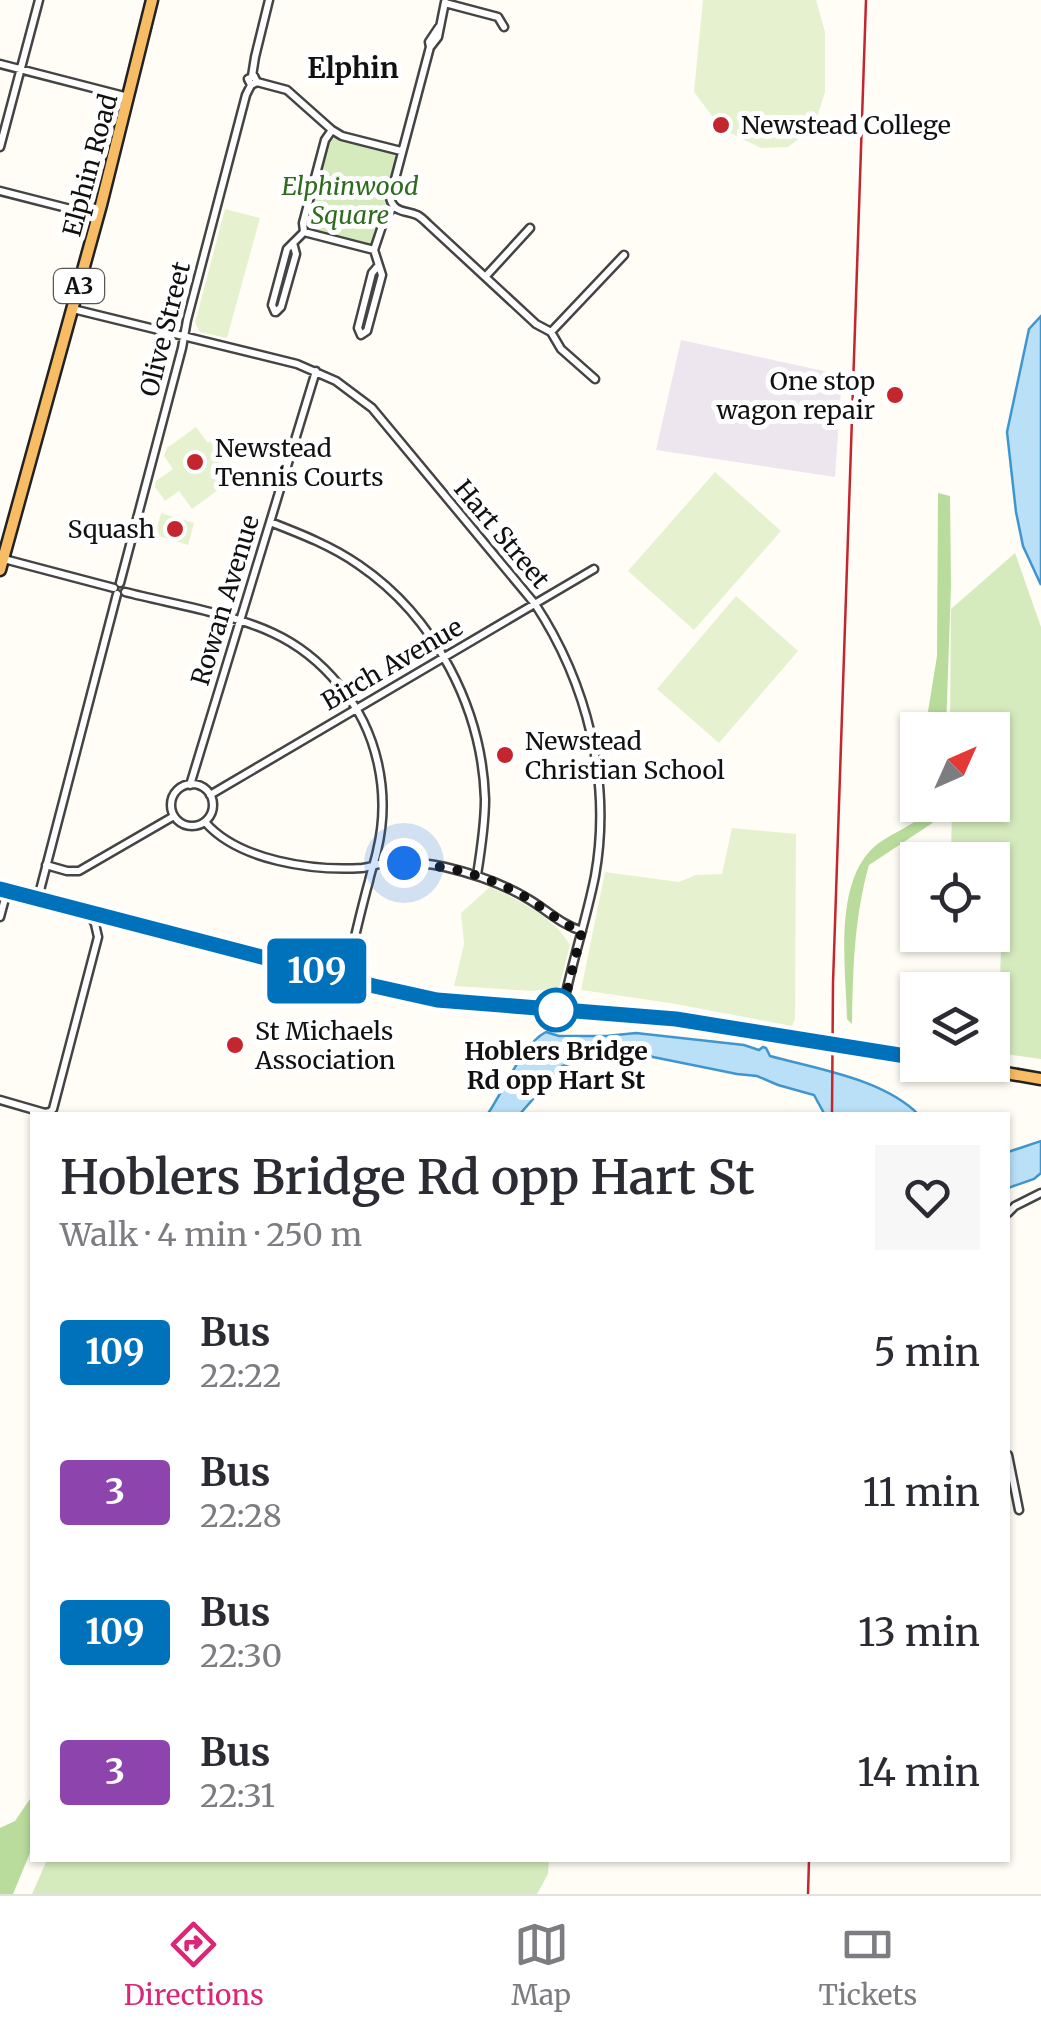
<!DOCTYPE html>
<html lang="en">
<head>
<meta charset="utf-8">
<style>
	:root { --surface:#fff; --page:#f7f7f7; --text:#2b2b33; --muted:#7c7c81; --line:#e1e1e2; --accent:#db2777 }
	body { margin:0; font-family:Merriweather,serif; background:var(--page); color:var(--text); height:100vh; display:flex; flex-direction:column; font-size:38px; white-space:nowrap }
	* { box-sizing:border-box; margin:0 }
	p { font-size:32px; color:var(--muted) }
	.icon { flex:none; width:55px; height:55px; fill:none; stroke:currentColor; stroke-width:2; stroke-linecap:round; stroke-linejoin:round }
	.map { position:relative; flex:1; overflow:hidden }
	.drawer { position:absolute; left:30px; top:1112px; width:980px; height:750px; display:flex; flex-direction:column; background:var(--surface); border-radius:0px; box-shadow:0 2px 8px #0004 }
	.drawer>* { flex:none }
	.badge { padding:0 20px; border-radius:8px; font-size:35px; line-height:65px }
	.needle { width:65px; rotate:45deg }
	.fabs { position:absolute; left:900px; top:712px; display:grid; gap:20px }
	.fabs a { display:grid; place-items:center; width:110px; height:110px; border-radius:0px; background:var(--surface); box-shadow:0 2px 8px #0004; font-size:50px }
	.you { position:absolute; width:50px; height:50px; margin:-25px; border:8px solid #fff; border-radius:50%; background:#1a73e8; box-shadow:0 0 0 15px #1a73e833 }
	.map>.badge { position:absolute; translate:-50% -50%; box-shadow:0 0 0 5px #fff }
	.round { display:grid; place-items:center; flex:none; width:105px; height:105px; border-radius:0px; background:var(--page) }
	.head { display:flex; align-items:center; justify-content:space-between; height:170px; padding:0 30px }
	h1 { font-size:48px; font-weight:600; line-height:75px }
	ul { padding:0; list-style:none }
	li { display:flex; align-items:center; gap:30px; height:140px; padding:0 30px }
	li div { flex:1 }
	li b { display:block; font-size:38px }
	li em { font-style:normal }
	li .badge { min-width:110px; font-weight:700; text-align:center }
	.tabs { display:flex; justify-content:space-around; align-items:center; height:140px; border-top:2px solid var(--line); background:var(--surface); font-size:28px; color:var(--muted) }
	.tabs a { display:grid; justify-items:center; gap:5px }
	.tabs .selected { color:var(--accent) }
	.map>svg:first-child { display:block }
	.industrial { fill:#eee6ef }
	.green { fill:#d5ebbd }
	.forest { fill:#b9dc9c }
	.pitch { fill:#e6f2cf }
	.water { fill:#b9e0f7; stroke:#3f96cf; stroke-width:2.5 }
	.lines { fill:none; stroke-linecap:round; stroke-linejoin:round }
	.minor-casing { stroke:#444; stroke-width:11 }
	.trunk-casing { stroke:#222; stroke-width:15 }
	.minor { stroke:#fff; stroke-width:6 }
	.trunk { stroke:#f7bc64; stroke-width:10 }
	.rail { stroke:#c4262e; stroke-width:2.5 }
	.line-casing { stroke:#fff; stroke-width:22 }
	.line { stroke:#0072bc; stroke-width:15 }
	.walk { stroke:#111; stroke-width:10; stroke-dasharray:0 18 }
	.poi-dot { fill:#c4262e; stroke:#fff; stroke-width:4 }
	.stop-dot { fill:#fff; stroke:#0072bc; stroke-width:5 }
	.labels { text-anchor:middle; dominant-baseline:central; stroke-width:10; stroke-linejoin:round; paint-order:stroke }
	.shield { fill:#fff; stroke:#585858; stroke-width:2.5 }
	.shield-label { font-size:22px; font-weight:bold; fill:#111 }
	.poi-label { font-size:25px; fill:#111; stroke:#fff; text-anchor:start }
	.street-label { font-size:25px; fill:#111; stroke:#fff }
	.park-label { font-size:25px; font-style:italic; fill:#2f6b1f; stroke:#fff }
	.stop-label { font-size:25px; font-weight:bold; fill:#111; stroke:#fff }
	.neighbourhood-label { font-size:28px; font-weight:bold; fill:#111; stroke:#fff }
</style>
</head>
<body>
<div class="map">
<svg width="1041" height="1894" viewBox="0 0 1041 1894">
	<rect width="100%" height="100%" fill="#fffdf5"/>
	<path class="industrial" d="M681 340 842 375 835 477 656 450Z"/>
	<path class="green" d="M337 137 392 153 396 157 388 194V207L382 215 374 244 371 246 312 231 307 226 329 141Z
		M1015 553 1041 627V1059L1006 1054 1008 1041 993 1038V1028L999 1009 1003 888 993 886 992 860H951L952 805H992V730H950L951 609Z
		M47 1860H549L548 1874 537 1894H32Z"/>
	<path class="forest" d="M938 493 950 496 951 585 946 730H925L937 656Z
		M928 805H950L931 824 869 865C854 918 853 970 852 1024L847 1019C846 969 833 884 874 847 889 833 921 825 928 805Z
		M32 1796V1848L13 1894H0V1828L15 1821Z"/>
	<path class="pitch" d="M703 0H816L825 32V92L814 127 788 147 761 148 722 129 694 92Z
		M225 209 260 218 227 338 200 332 195 323Z
		M196 427 208 443 220 435 233 453 214 468 225 485 192 509 179 491 165 501 155 487 156 481 173 469 164 456 167 448Z
		M715 472 781 531 694 630 628 571Z
		M161 513 194 523 188 545 155 535Z
		M736 596 798 651 719 743 657 689Z
		M732 828 796 834 795 1019 792 1026 670 1003 581 990 605 872 679 882 696 875 722 874Z
		M490 887C519 900 554 917 570 945L559 988 532 991 454 986 464 944 461 913Z"/>
	<path class="water" d="M1041 316V585L1023 546 1016 512 1007 432 1029 329Z
		M546 1032 559 1036H606L636 1033 744 1045 759 1050 763 1047 766 1048 770 1056C817 1069 884 1079 919 1115H825L814 1095 778 1085 757 1076 737 1074 648 1056H624L615 1059 583 1060 562 1066 519 1115H487C504 1091 522 1044 546 1032Z
		M1041 1141V1173L1034 1179 1008 1188V1152Z"/>
	<g class="lines">
		<defs>
			<path id="minor" d="M445 3 498 17 504 27
				M439 27 429 42 430 47 390 198C394 213 405 210 417 215 419 216 426 222 428 224L536 324 551 332 561 349 595 379
				M431 46 438 37 445 2
				M0 64 128 97
				M252 76 255 57 269 0
				M257 82 287 90 332 130 342 136 401 151
				M332 130 325 140 303 223 304 232 374 250 386 214 393 208
				M0 147 39 0
				M0 191 98 216
				M486 276 530 228
				M73 309 297 364 336 381 372 408 535 604C587 683 612 781 595 876 586 921 571 965 562 1011
				M275 312 272 305 287 249 304 232
				M276 312 281 307 296 254 293 243
				M551 332 624 255
				M361 335 367 331 382 275 374 250
				M361 335 358 328 372 273 378 266
				M270 522C301 534 332 546 359 565 435 617 482 708 485 799 485 825 481 850 477 875
				M4 559 114 588
				M120 583 182 348 187 320 246 95 251 85 248 79 254 76 257 82 251 85
				M125 592C172 604 230 613 273 633 299 645 321 663 339 685 378 730 391 794 377 851 375 861 371 871 369 881 360 913 353 946 345 978
				M171 805a21 21 0 1 1 42 0a21 21 0 1 1-42 0Z
				M190 785 316 371
				M210 795 594 569
				M205 822C239 861 313 871 362 868 370 867 377 864 384 863 403 861 426 863 445 867 475 874 504 884 530 900 548 911 562 925 582 931
				M46 865 67 871H79L174 816
				M38 898 117 594
				M0 917 7 891
				M0 1100 45 1113 50 1112 53 1109 98 937 95 924 90 914
				M1008 1213 1015 1206 1041 1193
				M1008 1455 1019 1510"/>
			<path id="trunk" d="M0 570 101 205 152 0
				M0 889 374 986 462 1003 676 1019 918 1058
				M959 1065 1041 1079"/>
		</defs>
		<use href="#minor" class="minor-casing"/>
		<use href="#trunk" class="trunk-casing"/>
		<use href="#minor" class="minor"/>
		<use href="#trunk" class="trunk"/>
		<path class="rail" d="M832 1115 833 983 866 0
			M808 1894 809 1860"/>
	</g>
	<g class="lines">
		<defs>
			<path id="line" d="M0 889 374 986 437 1000 676 1019 918 1058"/>
		</defs>
		<use href="#line" class="line-casing"/>
		<use href="#line" class="line"/>
		<path class="walk" d="M404 863C448 865 489 876 527 898 546 909 561 925 582 931L562 1011 556 1010"/>
	</g>
	<g class="poi-dot">
		<circle cx="721" cy="125" r="10"/>
		<circle cx="895" cy="395" r="10"/>
		<circle cx="195" cy="462" r="10"/>
		<circle cx="175" cy="529" r="10"/>
		<circle cx="505" cy="755" r="10"/>
		<circle cx="235" cy="1045" r="10"/>
	</g>
	<circle class="stop-dot" cx="556" cy="1010" r="20"/>
	<g class="labels">
		<rect class="shield" x="54" y="269" width="50" height="34" rx="8"/>
		<g class="shield-label">
			<text x="79" y="286">A3</text>
		</g>
		<g class="poi-label">
			<text x="741" y="125">Newstead College</text>
			<text x="875" y="381" text-anchor="end">One stop<tspan x="875" dy="29">wagon repair</tspan></text>
			<text x="215" y="448">Newstead<tspan x="215" dy="29">Tennis Courts</tspan></text>
			<text x="155" y="529" text-anchor="end">Squash</text>
			<text x="525" y="741">Newstead<tspan x="525" dy="29">Christian School</tspan></text>
			<text x="255" y="1031">St Michaels<tspan x="255" dy="29">Association</tspan></text>
		</g>
		<g class="street-label">
			<text transform="translate(90 165) rotate(-75)">Elphin Road</text>
			<text transform="translate(165 329) rotate(-76)">Olive Street</text>
			<text transform="translate(502 534) rotate(50)">Hart Street</text>
			<text transform="translate(225 600) rotate(-73)">Rowan Avenue</text>
			<text transform="translate(392 664) rotate(-30)">Birch Avenue</text>
		</g>
		<g class="park-label">
			<text x="350" y="186">Elphinwood<tspan x="350" dy="29">Square</tspan></text>
		</g>
		<g class="stop-label">
			<text x="556" y="1051">Hoblers Bridge<tspan x="556" dy="29">Rd opp Hart St</tspan></text>
		</g>
		<g class="neighbourhood-label">
			<text x="353" y="68">Elphin</text>
		</g>
	</g>
</svg>
<div class="fabs">
<a><svg class="needle" viewBox="-14 -14 28 28"><path d="M0-13l5 13h-10z" fill="#e53935"/><path d="M0 13l5-13h-10z" fill="#7c7c81"/></svg></a>
<a><svg class="icon" aria-label="locate" viewBox="0 0 24 24"><circle cx="12" cy="12" r="6"/><path d="M12 2v4M12 18v4M2 12h4M18 12h4"/></svg></a>
<a><svg class="icon" aria-label="layers" viewBox="0 0 24 24"><path d="M12 4l9 5-9 5-9-5zM3 14l9 5 9-5"/></svg></a>
</div>
<div class="you" style="left:404px;top:863px"></div>
<b class="badge" style="left:317px;top:971px;background:#0072bc;color:#fff">109</b>
<section class="drawer">
<div class="head"><div><h1>Hoblers Bridge Rd opp Hart St</h1><p>Walk · 4 min · 250 m</p></div><a class="round"><svg class="icon" aria-label="heart" viewBox="0 0 24 24"><path d="M12 20l-8-8c-3-5 5-10 8-4 3-6 11-1 8 4z"/></svg></a></div>
<ul>
<li><span class="badge" style="background:#0072bc;color:#fff">109</span><div><b>Bus</b><p>22:22</p></div><em>5 min</em></li>
<li><span class="badge" style="background:#8e44ad;color:#fff">3</span><div><b>Bus</b><p>22:28</p></div><em>11 min</em></li>
<li><span class="badge" style="background:#0072bc;color:#fff">109</span><div><b>Bus</b><p>22:30</p></div><em>13 min</em></li>
<li><span class="badge" style="background:#8e44ad;color:#fff">3</span><div><b>Bus</b><p>22:31</p></div><em>14 min</em></li>
</ul>
</section>
</div>
<nav class="tabs">
<a class="selected"><svg class="icon" aria-label="directions" viewBox="0 0 24 24"><path d="M12 3l9 9-9 9-9-9zM9 14v-3h6M13 9l2 2-2 2"/></svg>Directions</a>
<a><svg class="icon" aria-label="map" viewBox="0 0 24 24"><path d="M3 6l6-2 6 2 6-2v14l-6 2-6-2-6 2zM9 4v14M15 6v14"/></svg>Map</a>
<a><svg class="icon" aria-label="tickets" viewBox="0 0 24 24"><path d="M3 7h18v10H3zM15 7v10"/></svg>Tickets</a>
</nav>
</body>
</html>
